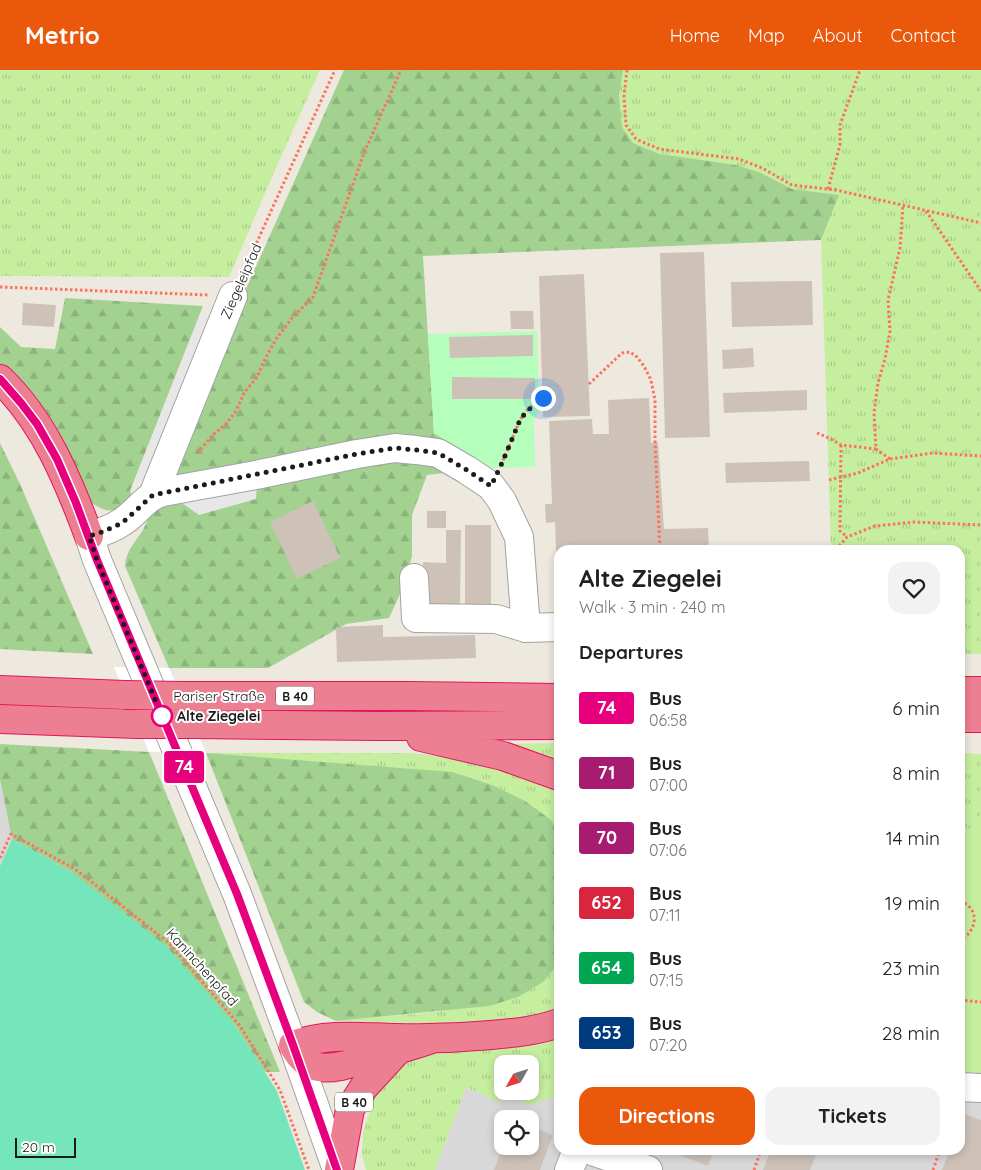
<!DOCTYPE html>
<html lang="en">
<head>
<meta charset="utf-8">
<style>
	:root { --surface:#fff; --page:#f2f2f2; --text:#202124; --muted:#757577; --accent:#ea580c }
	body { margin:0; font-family:Quicksand,sans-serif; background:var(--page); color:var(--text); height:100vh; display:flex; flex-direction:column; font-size:19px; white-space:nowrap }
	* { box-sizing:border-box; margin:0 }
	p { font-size:16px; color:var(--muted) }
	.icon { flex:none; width:28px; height:28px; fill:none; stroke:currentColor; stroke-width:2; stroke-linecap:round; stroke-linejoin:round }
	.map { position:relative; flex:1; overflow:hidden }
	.sheet { position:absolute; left:554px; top:475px; width:411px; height:610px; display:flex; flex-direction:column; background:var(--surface); border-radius:15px; box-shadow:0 2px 8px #0003 }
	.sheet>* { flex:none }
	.badge { padding:0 10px; border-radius:4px; font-size:18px; line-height:32px }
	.needle { width:32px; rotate:231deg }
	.buttons { position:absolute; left:494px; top:985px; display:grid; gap:10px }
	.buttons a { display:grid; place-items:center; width:45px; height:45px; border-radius:10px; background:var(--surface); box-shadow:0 2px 8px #0003; font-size:25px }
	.scale { position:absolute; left:15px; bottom:12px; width:61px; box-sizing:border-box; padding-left:5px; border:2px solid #1b1b1b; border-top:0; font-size:14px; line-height:18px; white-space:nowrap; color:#1b1b1b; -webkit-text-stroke:4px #fff; paint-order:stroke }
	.you { position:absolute; width:25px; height:25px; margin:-12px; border:4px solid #fff; border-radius:50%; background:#1a73e8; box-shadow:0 0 0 8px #1a73e833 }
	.map>.badge { position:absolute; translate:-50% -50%; box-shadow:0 0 0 2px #fff }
	h2 { padding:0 25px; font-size:19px; line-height:45px }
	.round { display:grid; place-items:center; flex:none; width:52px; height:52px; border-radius:15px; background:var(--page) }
	.head { display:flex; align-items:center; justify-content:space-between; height:85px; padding:0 25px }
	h1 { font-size:24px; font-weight:700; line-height:38px }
	.button { display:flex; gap:10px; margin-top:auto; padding:10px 25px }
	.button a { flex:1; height:58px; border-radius:15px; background:var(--accent); color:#fff; font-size:20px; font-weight:700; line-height:58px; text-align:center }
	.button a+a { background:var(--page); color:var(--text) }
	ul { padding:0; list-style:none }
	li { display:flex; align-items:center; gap:15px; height:65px; padding:0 25px }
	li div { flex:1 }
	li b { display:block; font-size:19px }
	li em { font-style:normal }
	li .badge { min-width:55px; font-weight:700; text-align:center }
	header { display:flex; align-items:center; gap:30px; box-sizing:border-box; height:70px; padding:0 25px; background:var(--accent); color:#fff }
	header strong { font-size:24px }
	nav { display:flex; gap:28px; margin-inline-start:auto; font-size:18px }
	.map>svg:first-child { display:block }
	.residential { fill:#d9d8d8; fill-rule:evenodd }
	.grass { fill:url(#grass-tufts); fill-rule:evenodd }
	.forest { fill:url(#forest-firs) }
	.park { fill:#b6febc }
	.garden { fill:#c5ee9f }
	.pitch { fill:#75e5bb }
	.parking { fill:#e7e7e7 }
	.pier { fill:#fff }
	.building { fill:#cec2b8 }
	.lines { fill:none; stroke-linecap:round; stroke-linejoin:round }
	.minor-casing { stroke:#a2a2a2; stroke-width:30 }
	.highway-casing { stroke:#e3155a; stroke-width:30 }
	.path { stroke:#ff715f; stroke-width:3; stroke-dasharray:2.5 2.5; stroke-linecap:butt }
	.minor { stroke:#fff; stroke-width:28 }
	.highway { stroke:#ed7f92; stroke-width:28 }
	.highway-bridge-casing { stroke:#e3155a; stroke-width:30; stroke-linecap:butt }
	.highway-bridge { stroke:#ed7f92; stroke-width:28 }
	.line-casing { stroke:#fff; stroke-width:11 }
	.line { stroke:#e6007e; stroke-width:8 }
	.walk { stroke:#1b1b1b; stroke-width:5; stroke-dasharray:0 9 }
	.stop-dot { fill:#fff; stroke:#e6007e; stroke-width:2.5 }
	.labels { text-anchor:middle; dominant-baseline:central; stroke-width:4; stroke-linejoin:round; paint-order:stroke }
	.shield { fill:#fff; stroke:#5f5f5f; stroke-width:1 }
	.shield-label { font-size:12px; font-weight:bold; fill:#1b1b1b }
	.street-label { font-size:14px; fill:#1b1b1b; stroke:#fff }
	.stop-label { font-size:14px; font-weight:bold; fill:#1b1b1b; stroke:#fff; text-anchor:start }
</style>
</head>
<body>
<header>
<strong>Metrio</strong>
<nav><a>Home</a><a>Map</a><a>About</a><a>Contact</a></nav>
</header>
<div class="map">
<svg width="981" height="1100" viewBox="0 0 981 1100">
	<defs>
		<pattern id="grass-tufts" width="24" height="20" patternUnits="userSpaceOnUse" patternTransform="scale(1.25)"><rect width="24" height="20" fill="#c5ee9f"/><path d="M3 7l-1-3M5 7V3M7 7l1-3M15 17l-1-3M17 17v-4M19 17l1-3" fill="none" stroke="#a9cc88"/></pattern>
		<pattern id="forest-firs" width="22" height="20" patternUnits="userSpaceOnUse" patternTransform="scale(1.25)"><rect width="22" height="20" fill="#a2d190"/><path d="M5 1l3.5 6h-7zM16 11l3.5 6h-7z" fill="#8bb37c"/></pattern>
	</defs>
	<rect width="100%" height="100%" fill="#eee9df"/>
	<path class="residential" d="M0 709 12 769 0 796Z
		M960 1010 981 1011V1100H435L466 1017 499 1032 506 1022 529 1035 550 1028 559 1032V1080H960ZM502 1049H530V1076H502Z"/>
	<path class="grass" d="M0 0H320L272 107 229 207 0 206Z
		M623 0H981V584H960V480H831L821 170 839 125 792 119 759 102 736 95 660 84 633 73 622 57 619 26Z
		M559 673V695L510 674Z
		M206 683H412L481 691 559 714V764L551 750Z
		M960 683 981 684V759L960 760Z
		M559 893V940L498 955 336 951 437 942 543 912Z
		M559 966V1032L550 1028 529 1035 506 1022 499 1032 466 1017 435 1100H366L362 1085 363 1062 371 1038 364 1032 403 992 421 985 454 978ZM502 994H530V1021H502Z"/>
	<path class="forest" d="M344 0H623L619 26 622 57 633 73 660 84 736 95 759 102 792 119 839 125 821 170 423 186 434 363 490 398 427 405 412 445V486L405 513 389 548 346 554 268 598H169L125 496 126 488 130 479 143 460 167 408 245 221Z
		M65 228 203 236 130 421 134 431C115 442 110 445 90 432L0 296V257L21 277 55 279Z
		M0 373 20 414 93 584 0 579Z
		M0 674 149 682 280 1002H265L233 953 71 802 12 769 0 709Z
		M206 683 452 702 492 715 525 731 551 750 559 764V893L543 912 518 927 489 936 336 951 317 942 304 932Z"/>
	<path class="park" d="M537 261 539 341 534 351 535 397 490 398 434 363 428 264Z"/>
	<path class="garden" d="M981 759V1011L960 1010V760Z"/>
	<path class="pitch" d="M12 769 71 802 166 876 233 953 265 1002 277 1021 305 1100H0V796Z"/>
	<path class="parking" d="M201 242 215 248 149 415 135 409Z
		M257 413 256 429 199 445 179 431Z"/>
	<path class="pier" d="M114 597 169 598 206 683 149 682Z"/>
	<path class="building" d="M704 182 710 367 665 368 660 183Z
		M584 204 590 346 543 347 539 206Z
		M812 211 813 255 732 257 731 212Z
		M23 233 56 235 54 257 22 255Z
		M510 241H533L534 259H511Z
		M533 265V286L450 288 449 267Z
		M753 278 754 297 723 299 722 280Z
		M452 307 535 308V329H452Z
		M807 320V340L724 343 723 323Z
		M649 328 651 373 658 372 664 459 708 458 709 480H559V506H557L555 452 546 453 545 434H552L549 351 592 349 593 364H609L608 330Z
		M809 391 810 411 726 413 725 393Z
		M313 431 340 488 297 509 270 452Z
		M427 441H446V458H427Z
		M465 455H491V537H465Z
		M446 460H461L460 537 422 536 423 492 446 493Z
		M383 555V567L475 565 476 588 337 592 336 557Z
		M964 1044 981 1050V1100H942L950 1080H960V1055Z
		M530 1056 553 1065 540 1100H494L503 1076H530Z
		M667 1080H714L708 1096Z
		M771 1080H818L810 1100H763Z"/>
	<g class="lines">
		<defs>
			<path id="minor" d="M153 425 233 226
				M414 508 416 548 496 549 526 558 559 557
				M960 1017 981 1018
				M589 1080 648 1100
				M337 1100 293 975 237 824 97 490 89 466C100 463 112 459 122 452 138 442 144 427 163 422L256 405 357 384 395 378 416 380 438 383 467 400 491 416 502 431 519 467 526 558
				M569 1100 577 1080"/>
			<path id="highway" d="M0 309C44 351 68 410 89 466
				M0 620 125 625
				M960 621H981
				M182 626H408L559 628
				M960 648H981
				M0 649 137 654
				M194 654 377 656 559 655
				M421 667 503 686 559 706
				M432 969C414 975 397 980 379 985 362 990 332 1002 314 996 304 993 298 984 293 975 327 963 359 967 395 968 427 969 459 968 491 965 514 963 537 961 559 953
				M339 1100 350 1039 364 1017 398 980"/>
		</defs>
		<use href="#minor" class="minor-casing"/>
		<use href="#highway" class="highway-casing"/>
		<path class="path" d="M627 0 624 26 626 55 636 69 659 79 739 89 762 98 792 115 836 120 981 153
			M828 119 840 75V55L860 0
			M926 141 981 221
			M242 205 335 0
			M0 217 209 225
			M589 314 622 283 630 282 637 287 644 296 651 310 655 330V372L660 480
			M817 363 831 369 841 375 876 379
			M841 375 840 461 847 467
			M197 383 214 364 226 354 236 341 244 323 257 307 265 289 276 269 292 248 313 227 364 83 401 0
			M890 389 876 379 874 343 878 313 885 289 890 261 888 230 900 178 903 135
			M501 395 520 350 526 341 543 327
			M829 410 858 403 890 389 933 383 981 386
			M836 480 847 467 875 456 914 452 981 455
			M0 788 11 764 75 799 169 873 240 956 280 1020 309 1100
			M960 831C980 838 978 861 960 870
			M960 930 981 932
			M754 1100 761 1080
			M933 1100 940 1080"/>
		<use href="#minor" class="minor"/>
		<use href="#highway" class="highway"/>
		<defs>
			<path id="highway-bridge" d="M125 625 182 626
				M137 654H194"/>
		</defs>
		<use href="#highway-bridge" class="highway-bridge-casing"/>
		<use href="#highway-bridge" class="highway-bridge"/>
	</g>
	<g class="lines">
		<defs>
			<path id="line" d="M0 309 21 333 37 354 57 389 76 433 97 490 237 824 293 975 337 1100"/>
		</defs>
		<use href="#line" class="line-casing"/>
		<use href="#line" class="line"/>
		<path class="walk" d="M162 646 97 490 89 466 102 462 122 453 153 425 357 384 395 378 416 380 438 383 467 400 491 416 502 393 520 350 526 342 543 328"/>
	</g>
	<circle class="stop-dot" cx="162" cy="646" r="10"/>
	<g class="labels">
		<g class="shield">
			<rect x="276" y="616.5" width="38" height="19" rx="4"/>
			<rect x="335" y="1022.5" width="38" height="19" rx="4"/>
		</g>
		<g class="shield-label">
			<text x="295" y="626">B 40</text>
			<text x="354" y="1032">B 40</text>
		</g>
		<g class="street-label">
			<text transform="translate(241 211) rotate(-66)">Ziegeleipfad</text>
			<text x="219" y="626">Pariser Straße</text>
			<text transform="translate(202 897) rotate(48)">Kaninchenpfad</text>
		</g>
		<g class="stop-label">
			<text x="177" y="646">Alte Ziegelei</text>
		</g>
	</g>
</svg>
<div class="buttons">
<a><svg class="needle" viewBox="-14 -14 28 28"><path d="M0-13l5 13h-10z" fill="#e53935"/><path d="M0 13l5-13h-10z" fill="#757577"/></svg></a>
<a><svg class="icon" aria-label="locate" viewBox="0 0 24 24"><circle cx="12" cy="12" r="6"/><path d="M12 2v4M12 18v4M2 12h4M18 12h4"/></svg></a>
</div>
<div class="scale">20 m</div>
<div class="you" style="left:543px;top:328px"></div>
<b class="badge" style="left:184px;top:697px;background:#e6007e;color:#fff">74</b>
<section class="sheet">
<div class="head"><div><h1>Alte Ziegelei</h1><p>Walk · 3 min · 240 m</p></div><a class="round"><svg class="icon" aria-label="heart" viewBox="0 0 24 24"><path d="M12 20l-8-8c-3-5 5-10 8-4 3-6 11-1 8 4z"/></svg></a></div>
<h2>Departures</h2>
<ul>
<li><span class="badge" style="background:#e6007e;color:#fff">74</span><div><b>Bus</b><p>06:58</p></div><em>6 min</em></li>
<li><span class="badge" style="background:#a71b71;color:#fff">71</span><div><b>Bus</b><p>07:00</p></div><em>8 min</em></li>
<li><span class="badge" style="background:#a71b71;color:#fff">70</span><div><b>Bus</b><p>07:06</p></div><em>14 min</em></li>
<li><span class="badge" style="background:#d7263d;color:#fff">652</span><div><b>Bus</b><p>07:11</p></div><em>19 min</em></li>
<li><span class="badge" style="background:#00a651;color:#fff">654</span><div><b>Bus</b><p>07:15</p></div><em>23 min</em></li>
<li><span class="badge" style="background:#003b80;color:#fff">653</span><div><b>Bus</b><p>07:20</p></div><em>28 min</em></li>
</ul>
<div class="button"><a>Directions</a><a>Tickets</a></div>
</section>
</div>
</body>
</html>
